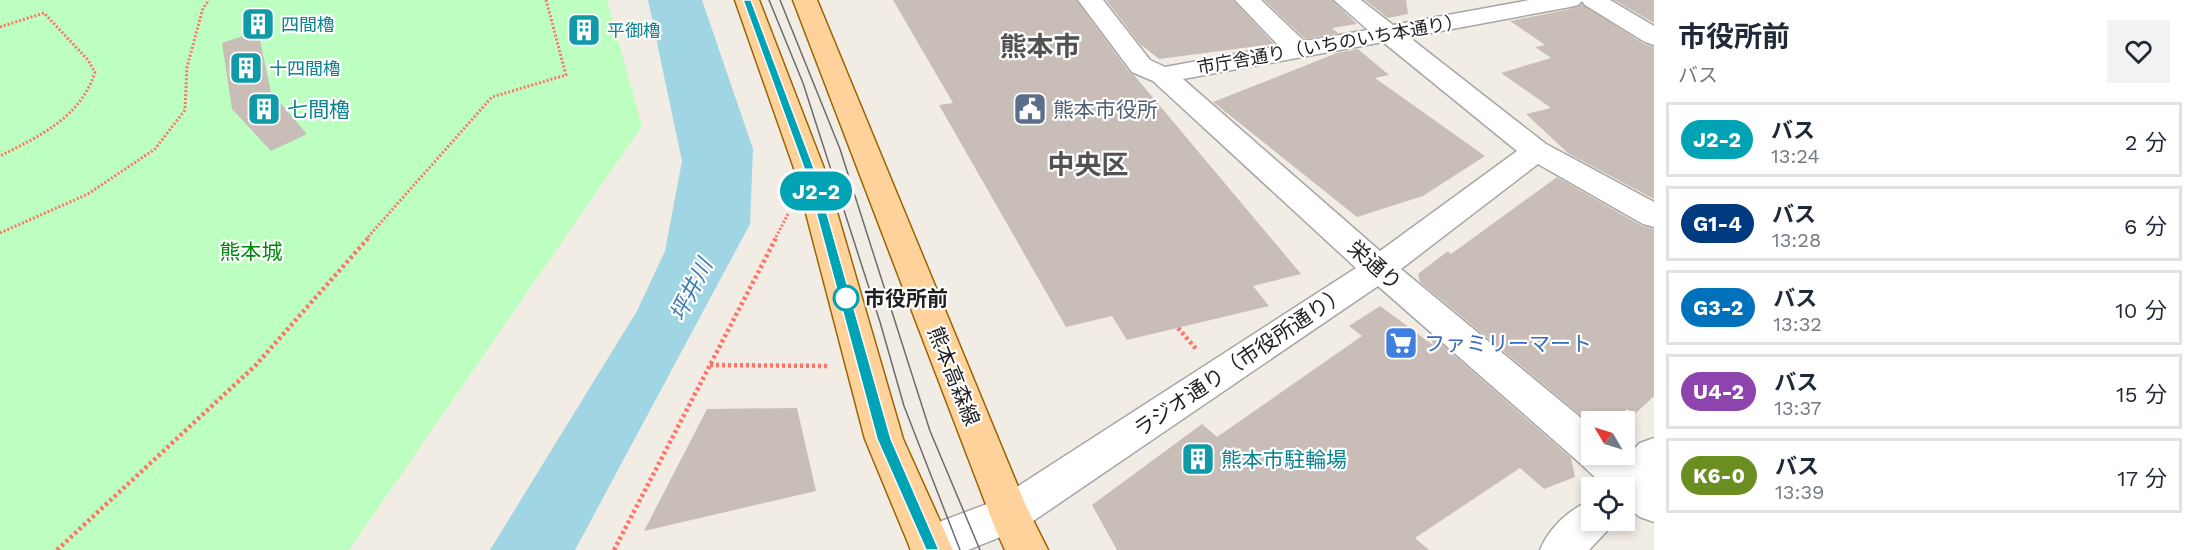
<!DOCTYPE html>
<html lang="ja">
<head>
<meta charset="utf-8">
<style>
	:root { --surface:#fff; --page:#f2f2f3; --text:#1f2937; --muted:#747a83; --line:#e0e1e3 }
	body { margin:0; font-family:"Work Sans","Noto Sans JP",sans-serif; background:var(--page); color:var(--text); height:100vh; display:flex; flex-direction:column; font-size:22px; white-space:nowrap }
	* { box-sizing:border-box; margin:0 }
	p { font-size:20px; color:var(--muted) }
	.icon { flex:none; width:33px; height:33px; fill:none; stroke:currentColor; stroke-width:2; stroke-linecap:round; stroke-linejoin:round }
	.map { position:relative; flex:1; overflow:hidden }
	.details { display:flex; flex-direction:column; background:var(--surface); width:540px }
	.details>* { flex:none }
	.badge { padding:0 12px; border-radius:20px; font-size:21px; line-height:39px }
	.needle { width:39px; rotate:308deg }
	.fabs { position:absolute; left:1581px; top:411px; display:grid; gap:12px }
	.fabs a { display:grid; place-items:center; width:54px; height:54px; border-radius:0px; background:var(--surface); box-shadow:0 3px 9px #0003; font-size:30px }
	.map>.badge { position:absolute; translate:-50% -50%; box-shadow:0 0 0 3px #fff }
	.round { display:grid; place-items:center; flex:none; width:63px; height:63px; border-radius:0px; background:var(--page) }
	.overview { display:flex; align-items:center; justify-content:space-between; height:102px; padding:0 24px }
	h1 { font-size:28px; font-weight:700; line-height:45px }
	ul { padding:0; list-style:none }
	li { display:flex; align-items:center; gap:18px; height:75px; margin:0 12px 9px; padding:0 12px; border:3px solid var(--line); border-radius:0px }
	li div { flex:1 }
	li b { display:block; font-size:22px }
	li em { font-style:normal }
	li .badge { min-width:66px; font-weight:700; text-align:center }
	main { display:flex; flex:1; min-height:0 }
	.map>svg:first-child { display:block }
	.park { fill:#bdffc1 }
	.water { fill:#a0d5e3 }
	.building { fill:#c9beb7 }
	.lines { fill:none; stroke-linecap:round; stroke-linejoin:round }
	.minor-casing { stroke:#a6a6a6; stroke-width:3 }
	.major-casing { stroke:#9a6400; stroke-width:3 }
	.path-far1 { stroke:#ff7467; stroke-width:3; stroke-dasharray:2 2; stroke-linecap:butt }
	.path { stroke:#ff7467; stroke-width:4.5; stroke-dasharray:3 3; stroke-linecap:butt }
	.minor { fill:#fff; fill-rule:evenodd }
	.major { fill:#ffd29b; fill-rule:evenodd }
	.tram { stroke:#6d6d6d; stroke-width:1.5 }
	.line { fill:#00a3b4; stroke:#fff; stroke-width:1.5 }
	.stop-dot { fill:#fff; stroke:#00a3b4; stroke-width:3 }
	.labels { text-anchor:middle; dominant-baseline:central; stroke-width:4.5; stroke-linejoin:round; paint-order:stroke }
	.far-culture-label { font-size:18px; fill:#0d838f; stroke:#fff; text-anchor:start }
	.far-street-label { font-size:18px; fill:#1f1f1f; stroke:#fff }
	.culture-label { font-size:21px; fill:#0d838f; stroke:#fff; text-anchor:start }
	.service-label { font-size:21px; fill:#4e5e75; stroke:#fff; text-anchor:start }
	.park-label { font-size:21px; fill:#00890a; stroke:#fff }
	.street-label { font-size:21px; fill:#1f1f1f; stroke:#fff }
	.stop-label { font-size:21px; font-weight:bold; fill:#1f1f1f; stroke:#fff; text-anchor:start }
	.shop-label { font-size:21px; fill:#366cbe; stroke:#fff; text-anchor:start }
	.water-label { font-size:22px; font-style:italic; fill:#3f7ab0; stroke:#fff }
	.far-town-label { font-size:27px; font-weight:bold; fill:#525252; stroke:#fff }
	.district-label { font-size:27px; font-weight:bold; fill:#525252; stroke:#fff }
</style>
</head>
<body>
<main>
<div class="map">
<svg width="1654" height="550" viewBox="0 0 1654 550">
	<rect width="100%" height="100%" fill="#f1ece4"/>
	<path class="park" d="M0 0H607L642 126 349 550H0Z"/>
	<path class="water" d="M648 0H702L753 149 750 224 575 550H490L637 311 665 251 682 161Z"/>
	<path class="building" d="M893 0H1076L1130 73 1134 75 1301 274 1253 286 1269 306 1127 340 1112 316 1066 327 939 105 953 103Z
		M1106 0H1233L1274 44 1159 59 1140 44Z
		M1264 0H1332L1357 24 1332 28 1338 33 1305 39Z
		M1365 0H1406L1408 14 1388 18Z
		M1614 0H1654V23Z
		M1582 4 1644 44 1654 47V199L1569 154 1526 114 1551 108 1501 73 1551 58 1535 47 1545 45 1510 21 1571 9Z
		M258 31 271 92 307 134 271 151 232 109 222 43Z
		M1358 49 1389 75 1375 78 1485 156 1423 196 1357 217 1213 102 1337 53Z
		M1557 177 1642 226 1654 229V396L1635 414 1627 409 1613 422H1589L1420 282 1418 274 1448 251 1451 254Z
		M1380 306 1433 345 1431 335 1571 458 1575 477 1544 489 1520 468 1415 538 1429 550H1117L1092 505 1202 424 1217 437 1362 336 1349 326Z
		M797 408 816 491 644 531 707 409Z"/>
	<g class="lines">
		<defs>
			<path id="minor" d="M1078 0H1103L1150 60 1165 67 1279 46 1235 0H1261L1304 41 1368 30 1334 0H1361L1393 25 1530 0H1610L1654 26V45L1645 42 1585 5 1582 1 1578 5 1570 7 1409 37 1546 144 1654 202V227L1643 224 1538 164 1401 269 1592 427V454H1624L1627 456 1640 443 1654 438V522L1640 517 1624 505V488H1602L1603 485 1581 464 1378 286 1023 528 968 550H911L909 545 915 531 995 501 1356 268 1153 81 1132 72ZM1383 42 1517 151 1380 251 1183 79Z
				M1592 500V520H1612L1606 532 1589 550H1540C1549 528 1569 509 1592 500Z"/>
			<path id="major" d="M735 0H759L825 171 903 439 953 550H911L865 439 795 171Z
				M793 0H817L1026 506 1048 550H1005L995 528Z"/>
		</defs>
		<use href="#minor" class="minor-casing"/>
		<use href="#major" class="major-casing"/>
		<path class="path-far1" d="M0 27 44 13 88 60 95 72C81 117 40 136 0 156
			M0 233 88 194 155 149 185 110 187 67 203 8 209 0
			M368 237 492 97 566 75 546 0
			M776 237 788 214"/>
		<path class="path" d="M1178 328 1197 350
			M710 365 829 366
			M57 550 256 365 370 236
			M614 550 777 236"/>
		<use href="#minor" class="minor"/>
		<use href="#major" class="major"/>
		<path class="tram" d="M769 0 803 83 880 322 904 406 960 550
			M780 0 840 149 930 431 980 550"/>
	</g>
	<path class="line" d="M743 0H751L815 171 891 439 939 550H926L877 439 805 171Z"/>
	<defs>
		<symbol id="building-square" viewBox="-11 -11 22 22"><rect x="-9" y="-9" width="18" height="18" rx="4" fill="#0f9aa8" stroke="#fff"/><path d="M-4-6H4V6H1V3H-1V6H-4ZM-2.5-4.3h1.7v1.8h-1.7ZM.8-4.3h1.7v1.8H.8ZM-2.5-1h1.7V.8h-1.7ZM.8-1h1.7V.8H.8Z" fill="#fff"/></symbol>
		<symbol id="civic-square" viewBox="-11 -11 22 22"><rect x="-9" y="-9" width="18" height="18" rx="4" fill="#5c6f8a" stroke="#fff"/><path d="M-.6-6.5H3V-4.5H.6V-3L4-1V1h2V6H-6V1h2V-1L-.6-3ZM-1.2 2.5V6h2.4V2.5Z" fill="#fff"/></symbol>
		<symbol id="supermarket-square" viewBox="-11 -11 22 22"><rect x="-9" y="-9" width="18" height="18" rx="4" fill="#3f7fe0" stroke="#fff"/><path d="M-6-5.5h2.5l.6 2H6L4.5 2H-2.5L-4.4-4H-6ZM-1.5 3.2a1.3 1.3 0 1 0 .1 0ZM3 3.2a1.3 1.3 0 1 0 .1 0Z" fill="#fff"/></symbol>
	</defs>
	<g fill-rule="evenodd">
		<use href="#building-square" x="239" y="5" width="38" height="38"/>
		<use href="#building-square" x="565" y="11" width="38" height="38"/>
		<use href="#building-square" x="227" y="49" width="38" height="38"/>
		<use href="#building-square" x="245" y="90" width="38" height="38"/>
		<use href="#civic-square" x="1011" y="90" width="38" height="38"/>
		<use href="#supermarket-square" x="1382" y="324" width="38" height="38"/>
		<use href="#building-square" x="1179" y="440" width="38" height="38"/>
	</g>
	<circle class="stop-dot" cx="846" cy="298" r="12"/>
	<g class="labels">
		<g class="far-culture-label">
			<text x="281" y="24">四間櫓</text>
			<text x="607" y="30">平御櫓</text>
			<text x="269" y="68">十四間櫓</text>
		</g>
		<g class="far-street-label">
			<text transform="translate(1330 44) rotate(-10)">市庁舎通り（いちのいち本通り）</text>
		</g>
		<g class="culture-label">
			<text x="287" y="109">七間櫓</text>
			<text x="1221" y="459">熊本市駐輪場</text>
		</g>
		<g class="service-label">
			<text x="1053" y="109">熊本市役所</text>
		</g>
		<g class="park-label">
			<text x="251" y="251">熊本城</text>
		</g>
		<g class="street-label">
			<text transform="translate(1375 265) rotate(41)">栄通り</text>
			<text transform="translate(1240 361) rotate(-34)">ラジオ通り（市役所通り）</text>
			<text transform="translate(954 376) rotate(68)">熊本高森線</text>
		</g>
		<g class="stop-label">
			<text x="864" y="298">市役所前</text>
		</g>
		<g class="shop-label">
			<text x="1424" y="343">ファミリーマート</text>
		</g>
		<g class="water-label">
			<text transform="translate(691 290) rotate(-63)">坪井川</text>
		</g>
		<g class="far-town-label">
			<text x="1040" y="47">熊本市</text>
		</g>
		<g class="district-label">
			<text x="1088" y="165">中央区</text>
		</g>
	</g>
</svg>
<div class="fabs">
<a><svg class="needle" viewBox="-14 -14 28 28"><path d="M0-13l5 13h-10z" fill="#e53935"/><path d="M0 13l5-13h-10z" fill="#747a83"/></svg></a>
<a><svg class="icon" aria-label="locate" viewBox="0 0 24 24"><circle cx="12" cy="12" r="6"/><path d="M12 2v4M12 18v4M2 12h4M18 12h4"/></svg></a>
</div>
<b class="badge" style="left:816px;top:191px;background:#00a3b4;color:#fff">J2-2</b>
</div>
<section class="details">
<div class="overview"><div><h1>市役所前</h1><p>バス</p></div><a class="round"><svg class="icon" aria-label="heart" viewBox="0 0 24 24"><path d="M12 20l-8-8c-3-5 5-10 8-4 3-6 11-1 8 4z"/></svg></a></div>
<ul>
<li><span class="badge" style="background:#00a3b4;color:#fff">J2-2</span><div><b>バス</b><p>13:24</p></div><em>2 分</em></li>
<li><span class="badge" style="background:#003b80;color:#fff">G1-4</span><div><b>バス</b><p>13:28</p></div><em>6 分</em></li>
<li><span class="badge" style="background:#0072bc;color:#fff">G3-2</span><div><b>バス</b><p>13:32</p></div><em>10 分</em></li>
<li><span class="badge" style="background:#8e44ad;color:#fff">U4-2</span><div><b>バス</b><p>13:37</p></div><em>15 分</em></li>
<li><span class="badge" style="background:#6b8e23;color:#fff">K6-0</span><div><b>バス</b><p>13:39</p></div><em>17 分</em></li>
</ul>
</section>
</main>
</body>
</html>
